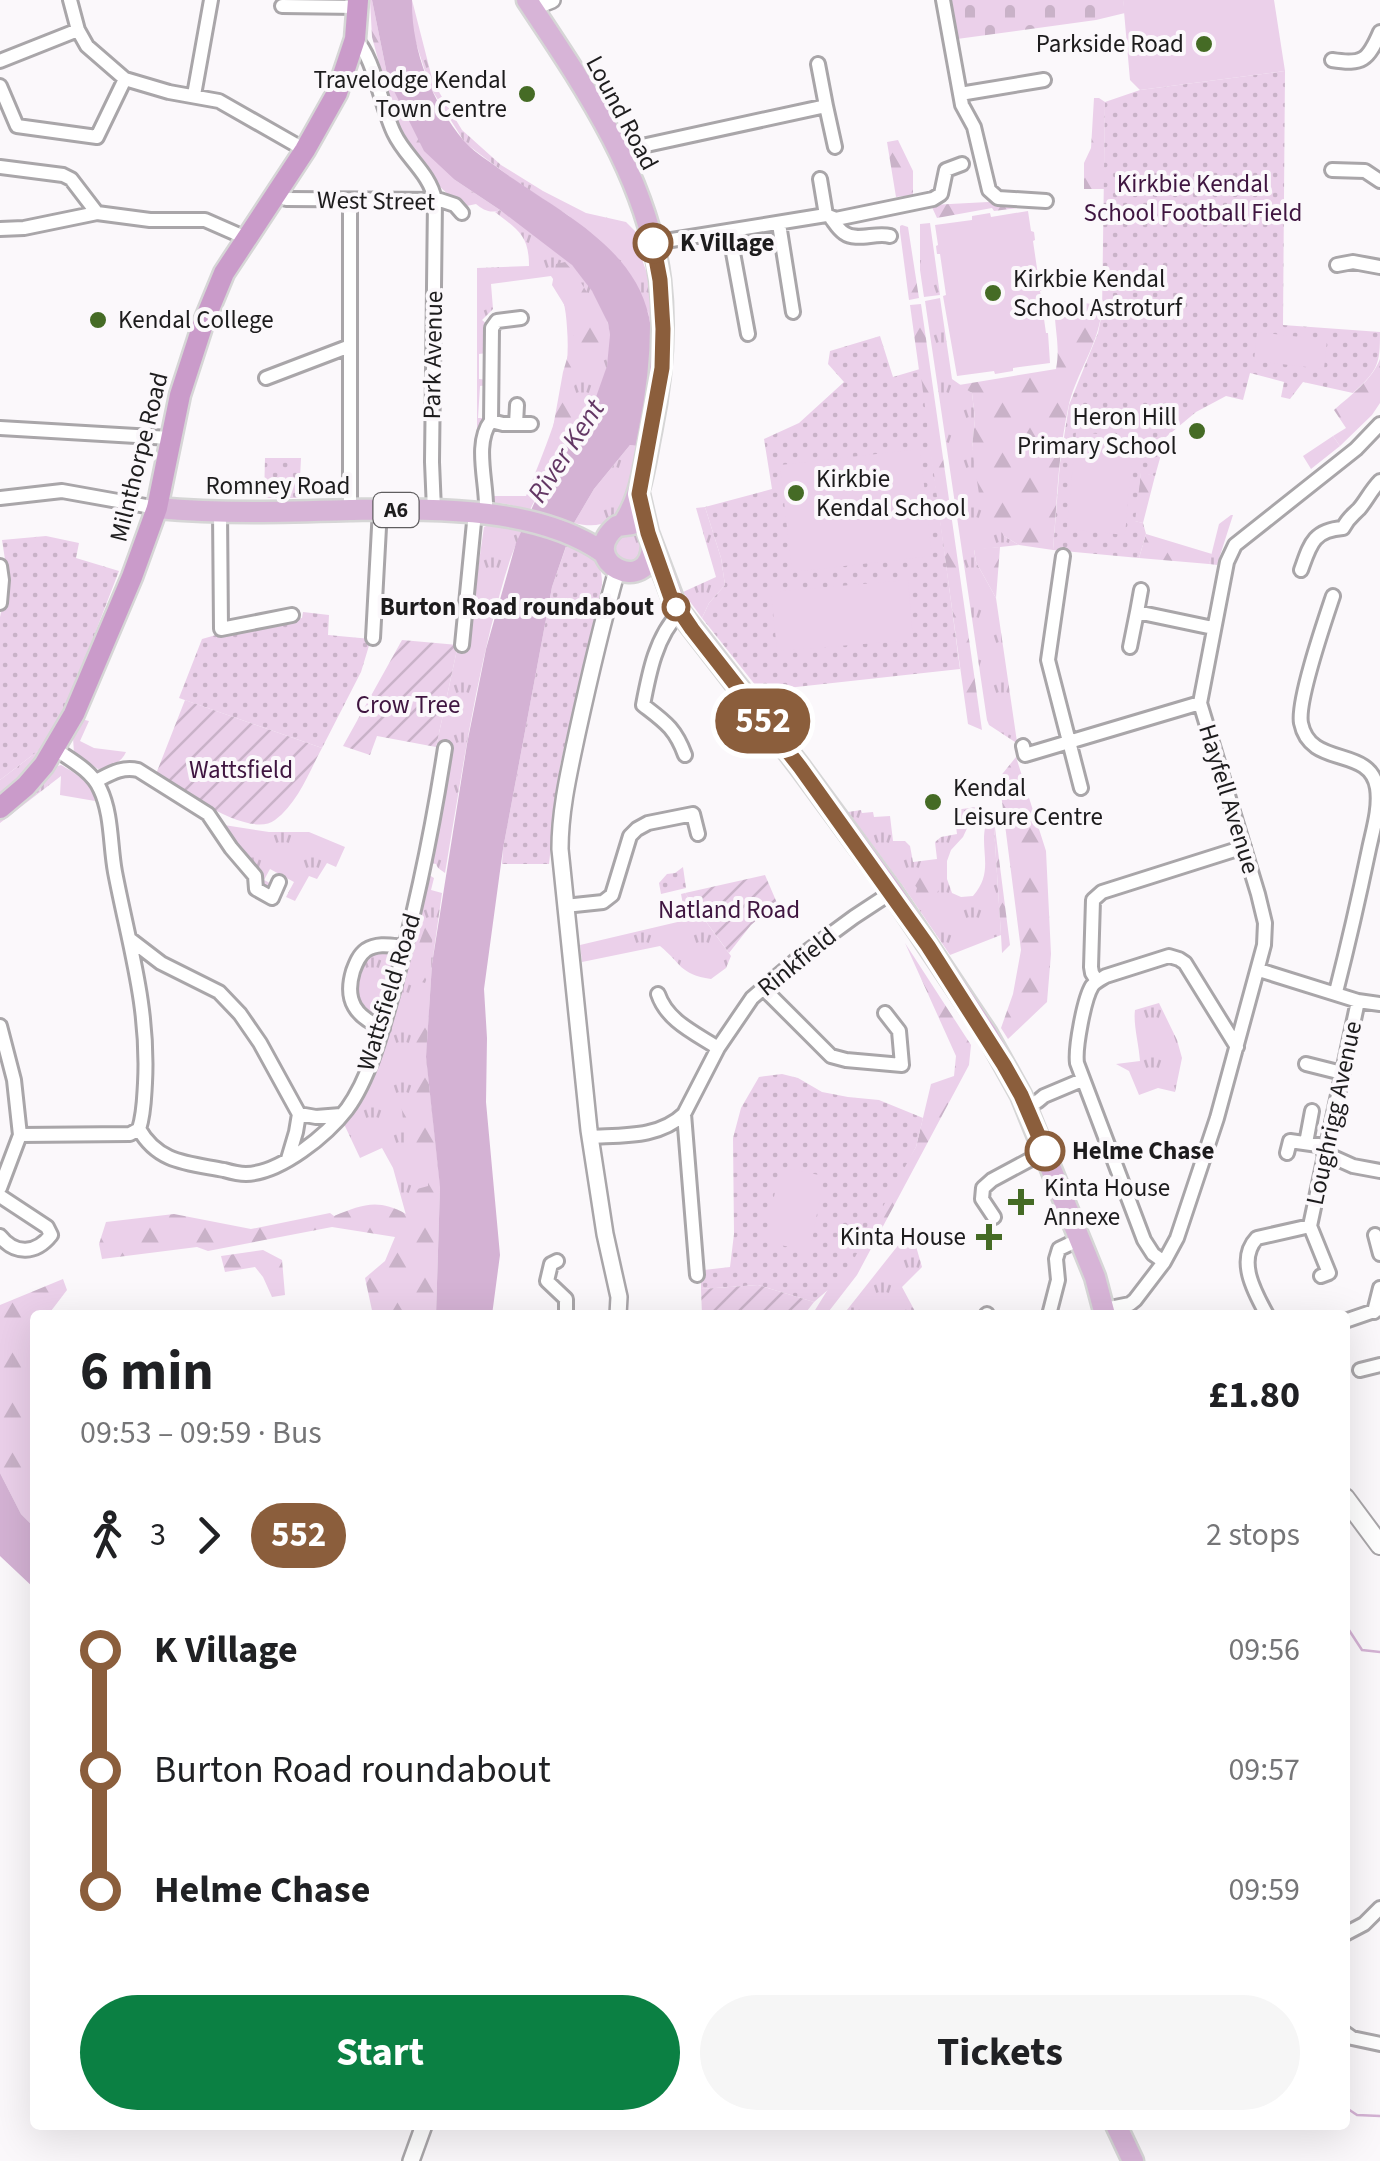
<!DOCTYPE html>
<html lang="en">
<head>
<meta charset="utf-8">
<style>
	:root { --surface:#fff; --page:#f6f6f6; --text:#202124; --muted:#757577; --accent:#0b8043 }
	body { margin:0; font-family:"Source Sans 3",sans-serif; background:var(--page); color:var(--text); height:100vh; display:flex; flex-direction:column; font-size:38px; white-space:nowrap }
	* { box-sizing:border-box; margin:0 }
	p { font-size:32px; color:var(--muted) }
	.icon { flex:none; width:55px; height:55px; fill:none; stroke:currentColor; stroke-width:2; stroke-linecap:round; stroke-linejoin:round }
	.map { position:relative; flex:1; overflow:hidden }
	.panel { position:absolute; left:30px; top:1310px; width:1320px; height:820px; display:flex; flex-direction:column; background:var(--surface); border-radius:10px; box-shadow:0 10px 40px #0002 }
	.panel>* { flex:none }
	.badge { padding:0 20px; border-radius:32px; font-size:35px; line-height:65px }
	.map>.badge { position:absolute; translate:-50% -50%; box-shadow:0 0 0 5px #fff }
	.legs { display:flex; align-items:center; gap:15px; height:110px; padding:0 50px; font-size:32px }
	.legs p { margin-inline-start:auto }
	.headline { display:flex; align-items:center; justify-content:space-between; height:170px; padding:0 50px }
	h1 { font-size:55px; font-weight:700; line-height:75px }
	.action { display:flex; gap:20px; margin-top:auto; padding:20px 50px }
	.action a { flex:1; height:115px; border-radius:60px; background:var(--accent); color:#fff; font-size:40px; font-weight:700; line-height:115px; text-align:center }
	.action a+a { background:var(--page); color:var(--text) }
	ul { padding:0 50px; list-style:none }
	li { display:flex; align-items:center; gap:35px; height:120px; font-size:38px }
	li i { display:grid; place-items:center; width:15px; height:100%; margin:0 12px; background:currentColor }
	li i::after { content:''; width:25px; height:25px; margin:-12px; border:8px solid; border-radius:50%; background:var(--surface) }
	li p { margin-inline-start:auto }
	li:first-child i { background:linear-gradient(#0000 50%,currentColor 0) }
	li:last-child i { background:linear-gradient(currentColor 50%,#0000 0) }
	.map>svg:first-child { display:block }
	.grass { fill:url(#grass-tufts) }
	.forest { fill:url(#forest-firs) }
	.cemetery { fill:url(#cemetery-stones) }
	.park { fill:url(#park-dots) }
	.garden { fill:url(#garden-furrows) }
	.pitch { fill:#ebd0ea }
	.water { fill:#d4b2d4 }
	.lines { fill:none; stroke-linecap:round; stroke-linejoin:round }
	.stream { stroke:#d4b2d4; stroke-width:2.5 }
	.minor-casing { stroke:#a9a6a9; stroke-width:18 }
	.tertiary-casing { stroke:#a9a6a9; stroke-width:20 }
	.secondary-casing { stroke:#a9a6a9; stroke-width:22 }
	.primary-casing { stroke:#d6d6d6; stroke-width:25 }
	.trunk-casing { stroke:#d6d6d6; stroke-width:25 }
	.minor { stroke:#fff; stroke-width:12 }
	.tertiary { stroke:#fff; stroke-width:15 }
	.secondary { stroke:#fff; stroke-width:18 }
	.primary { stroke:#d7b4d7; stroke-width:20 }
	.trunk { stroke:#ca9bca; stroke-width:20 }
	.line-1-casing { stroke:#fff; stroke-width:22 }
	.line-1 { stroke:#8b5e3c; stroke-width:15 }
	.poi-dot { fill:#456b25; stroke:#fbf8fb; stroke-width:4 }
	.stop-1-dot { fill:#fff; stroke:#8b5e3c; stroke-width:5 }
	.labels { text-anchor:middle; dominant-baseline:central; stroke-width:8; stroke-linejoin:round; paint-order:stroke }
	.shield { fill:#fbf8fb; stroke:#605e60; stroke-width:2.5 }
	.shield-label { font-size:22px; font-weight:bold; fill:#1d1c1d }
	.poi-label { font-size:25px; fill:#1d1c1d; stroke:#fbf8fb; text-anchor:start }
	.street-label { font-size:25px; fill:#1d1c1d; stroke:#fbf8fb }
	.park-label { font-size:25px; fill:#3f1540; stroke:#fbf8fb }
	.stop-label { font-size:25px; font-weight:bold; fill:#1d1c1d; stroke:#fbf8fb; text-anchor:start }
	.water-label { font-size:28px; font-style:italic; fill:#633764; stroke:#fbf8fb }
</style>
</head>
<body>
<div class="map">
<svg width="1380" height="2161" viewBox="0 0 1380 2161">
	<defs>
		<pattern id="grass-tufts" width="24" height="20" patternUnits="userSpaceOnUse" patternTransform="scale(2.5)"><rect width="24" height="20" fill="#ebd0ea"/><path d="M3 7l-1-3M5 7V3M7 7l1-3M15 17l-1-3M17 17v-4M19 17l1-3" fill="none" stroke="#c9b2c8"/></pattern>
		<pattern id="forest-firs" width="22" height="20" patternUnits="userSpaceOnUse" patternTransform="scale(2.5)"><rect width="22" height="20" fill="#ebd0ea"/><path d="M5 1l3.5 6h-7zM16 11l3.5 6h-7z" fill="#c9b2c8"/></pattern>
		<pattern id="cemetery-stones" width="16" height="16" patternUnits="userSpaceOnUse" patternTransform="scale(2.5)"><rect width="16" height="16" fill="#ebd0ea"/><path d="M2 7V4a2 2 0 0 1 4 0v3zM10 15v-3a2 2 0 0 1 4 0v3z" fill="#c9b2c8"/></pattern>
		<pattern id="park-dots" width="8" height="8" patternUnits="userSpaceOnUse" patternTransform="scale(2.5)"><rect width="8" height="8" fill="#ebd0ea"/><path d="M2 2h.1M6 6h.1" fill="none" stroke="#c9b2c8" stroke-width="1.8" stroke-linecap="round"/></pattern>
		<pattern id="garden-furrows" width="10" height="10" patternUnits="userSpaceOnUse" patternTransform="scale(2.5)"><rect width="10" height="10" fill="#ebd0ea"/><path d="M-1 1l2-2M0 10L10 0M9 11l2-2" fill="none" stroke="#c9b2c8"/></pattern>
	</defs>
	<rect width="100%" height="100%" fill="#fbf8fb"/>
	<path class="grass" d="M412 0 433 82 462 130 501 165 543 191 586 213 626 222 635 231 637 245 650 282 653 339 648 312 569 216 517 182 465 143 430 87 411 27Z
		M500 210C521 225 558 248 574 267 589 284 609 312 610 335 614 397 556 457 530 510L507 504 494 503 493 496H526L529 489C550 435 572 388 567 328 566 308 563 292 551 276L491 284 493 309 482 320 488 325 486 335 487 353 479 354V379L488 380 487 385 480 386 478 418H487L482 496 477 497V268L529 266C529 235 518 230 495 212Z
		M930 223 940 295 924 297 920 270V224Z
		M940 298 952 379 972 393 975 419 972 448 1004 536 1019 545 974 550 976 562 996 598 1017 742H1015L989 725 987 720 925 301Z
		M1333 436 1340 446 1311 469 1303 456Z
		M630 445 637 446C630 485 629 537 574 523L594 489Z
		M705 507 721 558 725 585 709 603 702 618 683 592 716 577 696 508Z
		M1231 515H1233L1217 565 1209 564 1219 524Z
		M491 524 522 531C507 561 500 595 491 627 471 708 459 791 445 873L438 868 436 864 431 863 452 750 436 747 458 645H467L484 527Z
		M614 548a15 15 0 1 1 30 0a15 15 0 1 1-30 0Z
		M81 719 89 721 80 741 94 748 126 752C122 762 109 769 98 769L74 753 73 738Z
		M47 744 51 747 0 799V780Z
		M61 765C75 773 94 784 95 801L60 795 61 776 0 823V818L54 767Z
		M977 807 963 837 951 850 947 861V879L952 893 961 897 973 896C998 868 974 844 990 814L993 812 1001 935 950 955 903 886 848 812 861 810 862 813 873 812 874 817 890 816 893 841H905L910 846 913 862 937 859 935 842 941 837 957 834 954 810Z
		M224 825 269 832H309L345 847 336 867 327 863 317 879 309 876 295 901 286 897 294 882 270 869 264 880 272 884 266 889 262 888 256 869 225 830Z
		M429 875 434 878 431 890 442 893 432 964 426 1057 440 1187 406 1215 393 1168 382 1148 360 1158 344 1124 415 933Z
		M685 893 731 956 726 968 711 979C679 974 682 964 660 946L582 962 580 945 686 920 681 894Z
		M386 949 394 953 395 960 383 1004 378 1014 366 1016 354 996 364 956Z
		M1159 1003 1177 1040 1182 1058 1175 1092 1158 1088 1139 1095 1129 1071 1116 1064 1140 1061C1139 1045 1133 1024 1135 1010Z
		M911 1229 922 1267 902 1287 917 1315H843Z"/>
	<path class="forest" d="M370 0H372L388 79 455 180 500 210C491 214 483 210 476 204L462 207 440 187 428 167 403 134 389 100 372 37Z
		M1094 98H1099L1105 102 1104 189H1084V163L1091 148Z
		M898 140 913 171V195L896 197 887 142Z
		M988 202 1030 204 1033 206 994 211 992 208 937 218 931 205Z
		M902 225 908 227 919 298 909 300 900 232V226Z
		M565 262C580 278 613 328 605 350 603 355 598 359 595 364L581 367 574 387 572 428 549 470 541 462 552 433 563 372 580 315 565 306 552 285 556 264Z
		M1055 300 1102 305C1101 343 1075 373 1068 409 1058 455 1057 503 1053 550L1019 545 1004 536 979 494 972 448 975 419 972 393 959 385 1056 369C1061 343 1053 327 1055 300Z
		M921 304 982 730 968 724 910 305Z
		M1380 359V403L1372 415 1340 446 1333 436 1346 428 1334 410C1351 395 1372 380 1380 359Z
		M1141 472 1155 476 1143 523 1134 521Z
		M1146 534 1212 554 1209 564 1139 558Z
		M1000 547 996 598 976 562 974 549Z
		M1016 757 1046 851 1051 954 1047 1002 1008 1039 1001 1028 1013 994 1021 950 999 778Z
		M993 812 1010 945 1002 953 1001 935Z
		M914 869 943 875 936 897 929 896 925 906 915 896 917 888 910 879Z
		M426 925 433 933 429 972 425 983 412 979V962Z
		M905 943 971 1045 969 1065 857 1275 826 1315H812L916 1147 931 1084 954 1076 956 1056Z
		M424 1006 429 1008 426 1057 440 1187 436 1315H373L365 1278 385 1261 395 1237 332 1227 208 1251 197 1247 102 1259 99 1244 106 1222 174 1214 251 1229 330 1213 334 1216C362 1205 377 1198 406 1214L410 1191 428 1186V1172L408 1160 401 1103 413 1096 410 1018Z
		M263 1250 282 1260 285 1295 272 1297 263 1277 255 1267 225 1272 221 1256Z
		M63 1279 67 1290 48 1315H35V1528L21 1514 0 1473V1305Z"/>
	<path class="cemetery" d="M950 0H1123L1125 13 1096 20 957 39Z"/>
	<path class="park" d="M1285 71 1283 325 1380 332C1380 365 1378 370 1353 393L1303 382 1290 399 1281 397 1284 382 1250 373 1243 400 1226 396 1196 412 1166 437 1155 476 1141 473 1135 521 1143 523 1146 534 1139 558 1053 550 1060 463 1069 405 1098 333 1102 313 1105 102 1140 90Z
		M880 336 893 377 920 369 960 669 760 691 702 618 709 603 725 585 721 558 705 507 772 489 764 439 799 423 844 382 828 364 830 351Z
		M265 458H301L299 498H264Z
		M46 536 79 543 76 558 119 571 72 693 47 744 0 780V617L8 579 2 540Z
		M567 544C589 551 603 559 602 585L560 766 549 864H502L503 849 552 587Z
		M303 612 329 615 328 635 371 639 361 672 322 748 179 698 202 639 223 633 302 618Z
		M683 867 686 888 661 894 659 883 667 874 675 873Z
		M782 1074 798 1078 822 1092 848 1097 879 1100 923 1118 916 1147 845 1275 814 1302 758 1285 701 1289V1273L704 1270 730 1267 734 1234 733 1138 741 1108 759 1077Z"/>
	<path class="garden" d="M402 640 458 645 436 747 377 736 370 755 343 746Z
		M185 700 322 748C309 772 298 803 275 820 249 840 179 788 156 774Z
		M765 875 777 903 751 925 729 953 685 893Z
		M758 1285 814 1302 804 1315H702L701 1289Z"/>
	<path class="pitch" d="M1123 0H1274L1285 71 1140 90 1130 80Z
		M1028 211 1031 231 1034 232 1035 240 1033 241 1039 282 1041 283 1042 290 1040 291 1046 333H1048L1050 363 1013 368V371L995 374 994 371 957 376 943 296 946 295 940 254H937L936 246 938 245 935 225 972 220V216L990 213 991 217Z
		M1257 332 1327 340 1324 369 1254 361Z
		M1076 432 1134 437 1125 535 1067 529Z
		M920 449 932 556 792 572 780 465Z
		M908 580 913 640 777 651 771 592Z
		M780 1167 824 1176 810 1251 765 1242Z"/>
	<path class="water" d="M372 0H412C411 49 432 103 464 141 472 150 484 158 494 165 549 207 633 242 649 317 658 359 646 405 637 446L630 445 594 489 574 523 552 587 503 849 484 989 487 1038 486 1102 500 1255 492 1315H436L440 1187 426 1057 432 964 467 744 486 649 516 543 543 484 582 425 596 397 607 366 610 335 608 323 592 291 572 265 500 210 455 180 424 151 388 79Z
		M0 1473 21 1514 35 1528V1589L0 1556Z"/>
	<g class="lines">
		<path class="stream" d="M1345 1624 1362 1650 1380 1652
			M1345 2107 1357 2115 1380 2116"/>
		<defs>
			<path id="minor" d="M70 0 78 30 87 46 125 79 169 92 219 101 305 150
				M943 0 962 105 974 127 989 190 998 198 1046 201
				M282 6 358 7
				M355 39C373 54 382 109 394 133 405 157 430 173 435 200L432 462 434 510
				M1332 60C1363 65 1368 60 1380 32
				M0 61 78 30
				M0 86 17 126 97 137 125 79
				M960 94 1044 80
				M194 95 211 0
				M826 106 835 147
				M619 151 826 106 818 64
				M0 167 63 175 71 179 97 213
				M1332 170 1365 171 1380 181
				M820 179 826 215
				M286 199 440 200 455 205 462 213
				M831 218C835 223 838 229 844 233 856 242 876 232 890 236
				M779 224 793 312
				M0 229 24 228 97 213 150 220H205L246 238
				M729 231 748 334
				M653 243 826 215 836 219 933 199 941 194 946 170 962 164
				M1337 265 1353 262 1380 267
				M266 378 350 346
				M491 421 503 424H531
				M516 424 517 405
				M0 428 170 438
				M0 498 62 491 157 508
				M350 510V200
				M220 511 221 629 292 615
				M486 513C488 485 473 444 491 421L492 328 497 321 521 318
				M1063 556 1048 660 1081 788
				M0 566 2 580 0 603
				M1301 570C1310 545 1313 530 1343 528 1348 518 1352 516 1359 509 1366 501 1371 490 1380 481
				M1333 596C1325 620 1297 701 1301 723 1310 769 1370 745 1377 788 1380 808 1373 830 1369 849 1359 897 1348 945 1336 992
				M680 612C656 636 649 673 643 705 665 722 675 728 685 755
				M1137 612 1141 590
				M373 638 380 509
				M462 645 475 512
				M1130 647 1137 612 1213 628
				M1023 746 1025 755 1200 703
				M96 781C110 774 122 766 138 770L208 814 231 848 255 876 256 889 272 898 279 882
				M565 906 603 902 612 895 630 836 637 829 648 823 693 814 698 834
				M131 940 161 963 219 992 240 1014 260 1043 299 1114 296 1132 288 1159
				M1259 970 1358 1001 1380 1004
				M1097 981 1092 973 1091 967 1093 900 1102 892 1244 847
				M763 988 831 1056 846 1060 902 1065 899 1031 885 1013
				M658 994C667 1021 695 1033 718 1048
				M0 1026 14 1080 20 1135 0 1188
				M383 1028C356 1017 344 1001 353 971 356 963 359 955 366 950 378 942 393 946 406 947
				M1306 1064 1342 1073
				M1027 1107 1038 1101 1044 1096 1082 1080
				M299 1114 316 1117 341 1115
				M684 1114 697 1275
				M139 1129C158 1163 188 1163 224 1170 231 1172 239 1174 246 1174 281 1173 327 1135 347 1109 369 1079 382 1031 392 995 415 914 432 832 445 748
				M20 1135 130 1134 139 1129C144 1114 144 1099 145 1083 149 1007 129 945 115 872 110 845 112 814 100 789 92 771 71 760 55 749
				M590 1137C623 1135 659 1138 684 1114L718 1048 752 998 801 956 854 917 892 892
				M1306 1143 1312 1111
				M1287 1153 1290 1141 1325 1146
				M1324 1153 1353 1166 1380 1171
				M0 1196 47 1227 51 1235C36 1254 15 1255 0 1236
				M994 1217 982 1199 983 1188 992 1180 1046 1151
				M1310 1226 1358 1001
				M1375 1235 1380 1254
				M557 1261 551 1264 547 1281 566 1299V1315
				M1164 1262 1153 1254 1144 1240 1077 1063C1075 1048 1084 999 1092 986 1096 981 1101 979 1106 976L1169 956 1179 959 1185 963 1237 1047
				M1105 1309 1130 1304 1135 1300 1164 1262 1177 1238 1217 1118 1264 945 1265 923 1258 894 1200 703 1227 562 1235 545 1356 449 1380 424
				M1374 1312 1380 1288
				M986 1315 987 1314
				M1049 1315 1058 1280 1056 1259 1059 1249 1080 1239
				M1267 1315C1255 1293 1236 1260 1257 1238L1310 1226 1329 1273 1321 1276
				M1345 1321 1380 1309
				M1360 1370 1380 1365
				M1345 1934 1364 1924 1380 1908
				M1345 2033 1352 2038 1380 2044"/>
			<path id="tertiary" d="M532 8 552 0
				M617 570C602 624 589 679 577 734 569 772 560 810 560 849L589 1130 605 1234 619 1297 618 1315
				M411 2161 424 2125"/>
			<path id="secondary" d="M1345 1498 1380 1545"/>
			<path id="primary" d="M527 0C583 84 647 177 660 280 666 331 661 382 651 431 644 464 642 497 622 525
				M639 494 648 533 676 607 800 767 892 892 987 1034 1021 1095 1095 1277 1105 1315
				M157 508C221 514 286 512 350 510 430 509 536 505 604 553
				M632 524 617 526C574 561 650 599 652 545
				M1116 2125 1133 2161"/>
			<path id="trunk" d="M0 808 26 786 44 765 74 714 132 577 157 508 180 395 203 324 224 273 305 150 337 93 355 39 358 0"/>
		</defs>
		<use href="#minor" class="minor-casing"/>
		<use href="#tertiary" class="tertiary-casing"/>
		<use href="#secondary" class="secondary-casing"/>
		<use href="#primary" class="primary-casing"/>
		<use href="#trunk" class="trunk-casing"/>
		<use href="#minor" class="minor"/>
		<use href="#tertiary" class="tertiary"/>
		<use href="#secondary" class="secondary"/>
		<use href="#primary" class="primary"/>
		<use href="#trunk" class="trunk"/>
	</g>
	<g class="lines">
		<defs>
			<path id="line-1" d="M653 243 660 280 663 329 662 368 639 494 648 533 671 598 692 629 800 767 928 946 1004 1065 1021 1095 1045 1151"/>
		</defs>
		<use href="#line-1" class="line-1-casing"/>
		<use href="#line-1" class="line-1"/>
	</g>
	<g class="poi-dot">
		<circle cx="1204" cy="44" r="10"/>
		<circle cx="527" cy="94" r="10"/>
		<circle cx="993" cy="293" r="10"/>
		<circle cx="98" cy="320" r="10"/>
		<circle cx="1197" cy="431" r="10"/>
		<circle cx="796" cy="493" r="10"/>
		<circle cx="933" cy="802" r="10"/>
		<path d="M1016 1187h10v10h10v10h-10v10h-10v-10h-10v-10h10z"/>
		<path d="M984 1222h10v10h10v10h-10v10h-10v-10h-10v-10h10z"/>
	</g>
	<g class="stop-1-dot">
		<circle cx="653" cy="243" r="18"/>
		<circle cx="676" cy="607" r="12"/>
		<circle cx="1045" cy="1151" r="18"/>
	</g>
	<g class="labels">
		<rect class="shield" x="373.5" y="493" width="45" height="34" rx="8"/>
		<g class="shield-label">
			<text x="396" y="510">A6</text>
		</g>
		<g class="poi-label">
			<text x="1184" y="44" text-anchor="end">Parkside Road</text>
			<text x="507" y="80" text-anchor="end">Travelodge Kendal<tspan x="507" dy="29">Town Centre</tspan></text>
			<text x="1013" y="279">Kirkbie Kendal<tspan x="1013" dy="29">School Astroturf</tspan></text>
			<text x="118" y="320">Kendal College</text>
			<text x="1177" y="417" text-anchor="end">Heron Hill<tspan x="1177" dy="29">Primary School</tspan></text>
			<text x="816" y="479">Kirkbie<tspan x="816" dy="29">Kendal School</tspan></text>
			<text x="953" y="788">Kendal<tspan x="953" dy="29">Leisure Centre</tspan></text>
			<text x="1044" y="1188">Kinta House<tspan x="1044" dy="29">Annexe</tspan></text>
			<text x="966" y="1237" text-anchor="end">Kinta House</text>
		</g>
		<g class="street-label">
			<text transform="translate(622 113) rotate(62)">Lound Road</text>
			<text transform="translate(376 201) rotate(1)">West Street</text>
			<text transform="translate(433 355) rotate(-89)">Park Avenue</text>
			<text transform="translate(139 457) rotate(-76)">Milnthorpe Road</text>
			<text x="278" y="486">Romney Road</text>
			<text transform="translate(1229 799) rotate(73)">Hayfell Avenue</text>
			<text transform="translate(797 962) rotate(-39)">Rinkfield</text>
			<text transform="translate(389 992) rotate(-73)">Wattsfield Road</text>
			<text transform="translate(1334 1113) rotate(-78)">Loughrigg Avenue</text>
		</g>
		<g class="park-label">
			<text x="1193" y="184">Kirkbie Kendal<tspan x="1193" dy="29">School Football Field</tspan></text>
			<text x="408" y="705">Crow Tree</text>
			<text x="241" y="770">Wattsfield</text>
			<text x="729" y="910">Natland Road</text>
		</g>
		<g class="stop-label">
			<text x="680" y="243">K Village</text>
			<text x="654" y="607" text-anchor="end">Burton Road roundabout</text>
			<text x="1072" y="1151">Helme Chase</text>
		</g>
		<g class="water-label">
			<text transform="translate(566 451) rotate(-57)">River Kent</text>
		</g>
	</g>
</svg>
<b class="badge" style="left:763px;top:721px;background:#8b5e3c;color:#fff">552</b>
<section class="panel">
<div class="headline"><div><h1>6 min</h1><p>09:53 – 09:59 · Bus</p></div><b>£1.80</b></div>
<div class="legs"><svg class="icon" aria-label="walk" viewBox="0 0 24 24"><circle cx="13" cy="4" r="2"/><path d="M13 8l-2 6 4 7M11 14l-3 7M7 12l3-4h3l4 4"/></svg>3<svg class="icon" aria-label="forward" viewBox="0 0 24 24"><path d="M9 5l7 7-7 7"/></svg><b class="badge" style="background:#8b5e3c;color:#fff">552</b><p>2 stops</p></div>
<ul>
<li><i style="color:#8b5e3c"></i><b>K Village</b><p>09:56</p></li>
<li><i style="color:#8b5e3c"></i><span>Burton Road roundabout</span><p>09:57</p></li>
<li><i style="color:#8b5e3c"></i><b>Helme Chase</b><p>09:59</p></li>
</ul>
<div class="action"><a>Start</a><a>Tickets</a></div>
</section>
</div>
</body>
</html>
